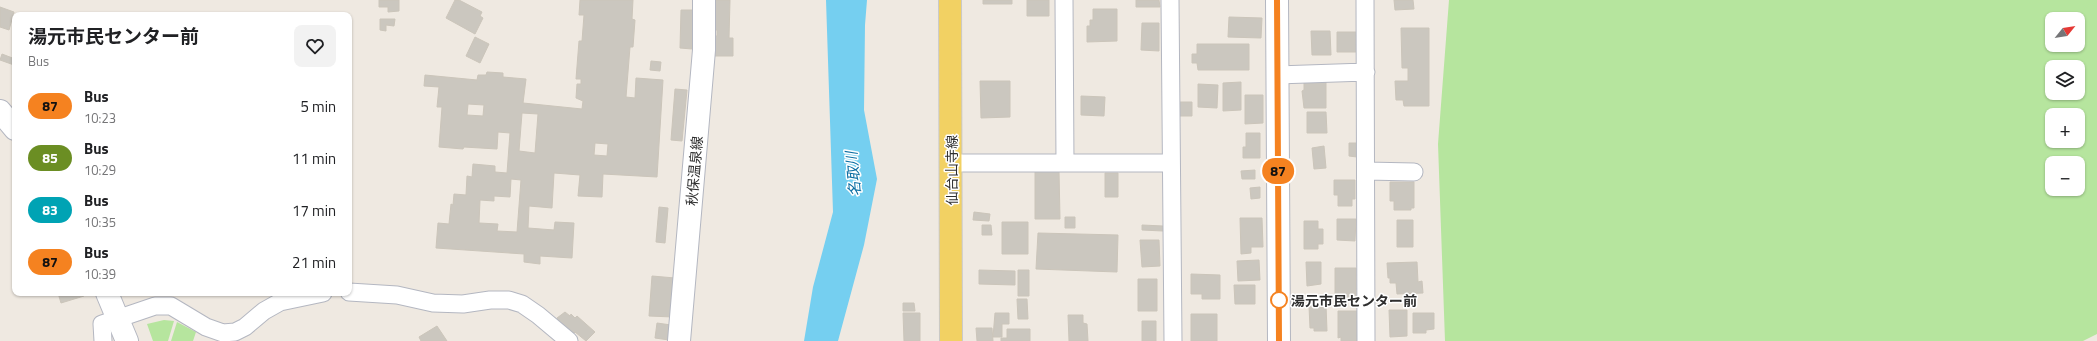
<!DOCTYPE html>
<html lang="en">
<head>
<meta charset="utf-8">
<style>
	:root { --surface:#fff; --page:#f2f2f2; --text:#202124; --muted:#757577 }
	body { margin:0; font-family:"Titillium Web","Noto Sans JP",sans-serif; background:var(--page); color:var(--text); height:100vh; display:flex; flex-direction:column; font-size:15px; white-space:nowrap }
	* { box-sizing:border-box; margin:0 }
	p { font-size:13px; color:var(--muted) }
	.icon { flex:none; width:22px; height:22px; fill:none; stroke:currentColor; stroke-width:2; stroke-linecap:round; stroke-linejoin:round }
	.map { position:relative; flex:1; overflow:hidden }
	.side { position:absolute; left:12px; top:12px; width:340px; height:284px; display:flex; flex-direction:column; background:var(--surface); border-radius:8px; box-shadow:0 1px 3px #0004 }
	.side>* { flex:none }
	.badge { padding:0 8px; border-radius:13px; font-size:14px; line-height:26px }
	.needle { width:26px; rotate:60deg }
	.fabs { position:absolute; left:2045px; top:12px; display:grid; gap:8px }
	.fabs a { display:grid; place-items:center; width:40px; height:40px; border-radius:8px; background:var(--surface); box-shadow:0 1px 3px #0004; font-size:20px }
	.map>.badge { position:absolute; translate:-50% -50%; box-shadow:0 0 0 2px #fff }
	.round { display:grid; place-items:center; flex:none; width:42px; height:42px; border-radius:8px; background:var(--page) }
	.overview { display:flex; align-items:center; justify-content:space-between; height:68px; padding:0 16px }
	h1 { font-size:19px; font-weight:700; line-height:30px }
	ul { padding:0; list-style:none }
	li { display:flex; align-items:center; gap:12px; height:52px; padding:0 16px }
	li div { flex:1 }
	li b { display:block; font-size:15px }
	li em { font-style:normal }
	li .badge { min-width:44px; font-weight:700; text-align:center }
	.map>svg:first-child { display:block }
	.green { fill:#b6e59e; fill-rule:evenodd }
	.water { fill:#75cff0 }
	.building { fill:#cbc7bf; stroke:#cbc5ba; fill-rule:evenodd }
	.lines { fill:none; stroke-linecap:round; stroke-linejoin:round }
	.minor-casing { stroke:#b4b7c1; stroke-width:19 }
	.tertiary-casing { stroke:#b4b7c1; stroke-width:24 }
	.secondary-casing { stroke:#b4b7c1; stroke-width:24 }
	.primary-casing { stroke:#c9c9c9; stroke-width:24 }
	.minor { stroke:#fff; stroke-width:17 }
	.tertiary { stroke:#fff; stroke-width:22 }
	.secondary { stroke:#fff; stroke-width:22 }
	.primary { stroke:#f2d163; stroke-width:22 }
	.line-casing { stroke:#fff; stroke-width:9 }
	.line { stroke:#f58220; stroke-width:6 }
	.stop-dot { fill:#fff; stroke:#f58220; stroke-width:2 }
	.labels { text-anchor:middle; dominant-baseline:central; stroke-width:3; stroke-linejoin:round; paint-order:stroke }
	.street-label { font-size:14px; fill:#2e2e2e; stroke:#fff }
	.stop-label { font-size:14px; font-weight:bold; fill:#2e2e2e; stroke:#fff; text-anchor:start }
	.water-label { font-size:15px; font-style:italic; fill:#0d6fa3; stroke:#fff }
</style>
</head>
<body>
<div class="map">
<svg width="2097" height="341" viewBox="0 0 2097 341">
	<rect width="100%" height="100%" fill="#efe9e1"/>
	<path class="green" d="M1449 0H2097V334L2083 341H1445L1438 144ZM2052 19H2078V45H2052ZM2052 67H2078V93H2052ZM2052 115H2078V141H2052ZM2052 163H2078V189H2052Z
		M164 320 174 321 168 341H153L147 324Z
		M177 322 196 332 193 341H171Z"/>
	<path class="water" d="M826 0H867L865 25 864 110 877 179 864 245 838 341H804L813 287 833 212Z"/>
	<path class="building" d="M379 0H399V11L388 12V7H379Z
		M455 0H459L482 12 480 16 483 18 475 34 446 18Z
		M580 0H633L632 19 635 20 633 47H630L626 97 635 98 636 78 663 80 657 177 603 174 602 197 578 196 580 175 554 173 552 208 529 206 528 228 554 230 555 222 574 223 572 258 540 256V264L524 262V254L436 248 438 223 449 224 451 204 453 205 454 194 466 195 467 176 472 177 473 164 495 166V172L507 173 510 133 498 132 497 149 464 147 463 149 439 147 442 107H437L439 87 424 86 425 75 477 80 478 75H486L487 72 503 73V77L526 79 523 103 582 109 583 101 576 98 577 84H581V79H576L579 41H582L584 15H579ZM468 104 484 105 483 116 467 115ZM522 113 538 114 535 153 519 151ZM595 143 608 144 607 156 594 155ZM511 179 521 180 517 232 497 231 498 224 479 223 480 200 494 201V196L510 197Z
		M711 0H730L729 38H733V56H710L711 36H717V30H712Z
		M983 0H1012V4H983Z
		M1027 0H1049V16H1027Z
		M1136 0H1159L1160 7H1136Z
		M1394 0H1413L1414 9 1395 10Z
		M0 7 14 12 9 30 0 27Z
		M1093 9H1117V41L1087 42V26H1090V20H1093Z
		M681 10H693L692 49 680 48Z
		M1229 17 1262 18 1261 38 1228 37Z
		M380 19H395L394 26 386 25V31L380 30Z
		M1142 23H1159V51L1141 50Z
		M1401 28H1429V106H1404L1403 100H1396L1395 81H1408V68H1402Z
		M1311 31H1330L1331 55H1312Z
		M1337 32H1358L1359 52H1337Z
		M475 37 489 44 480 63 466 56Z
		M1197 44H1249V70H1198L1197 63H1192V54H1197Z
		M2 54 15 59 14 65 0 60Z
		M651 61 661 62 660 71 650 70Z
		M980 81H1010V117L981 118Z
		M1241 82V110L1223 111V83Z
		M1304 82H1326V108H1304L1302 91 1304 90Z
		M1198 84 1218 85 1217 108 1198 107Z
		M675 89 687 90 682 141 671 140Z
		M1245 95H1263V123L1245 124Z
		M1081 96 1105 97 1104 116 1081 115Z
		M1179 102H1192V116H1179Z
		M1307 112H1326L1327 133H1307Z
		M1246 133H1260V158H1243V147H1246Z
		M1349 143H1357V157L1349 156Z
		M1324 146 1326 168 1314 169 1312 148Z
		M1255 170V179H1242L1241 171Z
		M1059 171 1060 219H1035V172Z
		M1105 173H1118V197H1105Z
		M1334 180H1355V199H1352V206H1338V195H1334Z
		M1390 182H1414V208H1411V210H1394V201H1390Z
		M1260 187V198L1251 199 1250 188Z
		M659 207 668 208 665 243 656 242Z
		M974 212 990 214 989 221 973 220Z
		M1065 217H1075V228H1065Z
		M1240 218H1262L1263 247H1251V253L1241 254Z
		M1337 219H1356L1355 241 1337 240Z
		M1397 220H1413V247H1397Z
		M1304 221H1318V229H1323V244H1318V249H1304Z
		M1002 222H1028V254H1002Z
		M982 225H991L992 235H982Z
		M1142 225 1163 226V231L1142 230Z
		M1038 233 1118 235 1117 272 1036 269Z
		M1140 240H1159L1160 266 1142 267Z
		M1259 260 1260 280 1238 281 1237 261Z
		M1306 262H1321V284L1307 286Z
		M1417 262 1418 282 1422 281 1423 293 1397 294 1396 283H1390V278H1388L1387 263Z
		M1335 268H1356V298H1335Z
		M979 270 1015 271V285L979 284Z
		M1018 270H1029V296H1018Z
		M1191 274 1220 275V299H1202V294H1191Z
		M652 276 675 278 673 317 649 316Z
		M1138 279H1157V311H1138Z
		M1234 285H1255V304H1235Z
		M58 293H83L84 296 61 303Z
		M1017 299H1027L1028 319H1018Z
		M903 303H914L915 311H903Z
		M1326 305 1327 331H1314V328H1310L1309 306Z
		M1389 310H1407V336L1390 337Z
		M1338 311H1358L1359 341H1341V337L1338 338Z
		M565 312 570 316 571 314 575 318 577 316 595 332 586 341 575 332 571 336 558 323 559 321 557 318Z
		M903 313H920V341H904Z
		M995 313H1009V324H1002V337H993Z
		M1413 313H1434V329L1426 330V333H1413Z
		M1191 314H1217V341H1191Z
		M1068 315H1083V323L1087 324 1088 341H1069Z
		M1142 321H1156V341H1142Z
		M657 323 671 325 669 340 655 338Z
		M437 326 447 341H421L419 337Z
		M976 328H992L993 341H977Z
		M1007 329H1030V341H1001V338H1007Z"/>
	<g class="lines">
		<defs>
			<path id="minor" d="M1064 0 1065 163
				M1170 0 1173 341
				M1365 0 1366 341
				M1277 75 1366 72
				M951 163H1171
				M1366 171 1414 172
				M349 292 397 295 433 303 463 304 490 300H509L522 304 538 315 569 341
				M103 341 102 324 155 306H171L206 327 223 333 235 332 245 327 264 311 280 302 323 293"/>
			<path id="tertiary" d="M1277 0 1279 341"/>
			<path id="secondary" d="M0 111 15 129
				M107 293 127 341
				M679 341 704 50V0"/>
			<path id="primary" d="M950 0 951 341"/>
		</defs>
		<use href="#minor" class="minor-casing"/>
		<use href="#tertiary" class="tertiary-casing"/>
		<use href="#secondary" class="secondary-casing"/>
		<use href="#primary" class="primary-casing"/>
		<use href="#minor" class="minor"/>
		<use href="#tertiary" class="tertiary"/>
		<use href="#secondary" class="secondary"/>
		<use href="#primary" class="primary"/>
	</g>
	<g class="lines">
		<defs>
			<path id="line" d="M1277 0 1279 341"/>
		</defs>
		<use href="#line" class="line-casing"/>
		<use href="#line" class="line"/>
	</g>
	<circle class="stop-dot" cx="1279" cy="300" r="8"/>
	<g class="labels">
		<g class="street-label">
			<text transform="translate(951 170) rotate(-90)">仙台山寺線</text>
			<text transform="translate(694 171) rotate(-85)">秋保温泉線</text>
		</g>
		<g class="stop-label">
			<text x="1291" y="300">湯元市民センター前</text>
		</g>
		<g class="water-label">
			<text transform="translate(853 174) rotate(-95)">名取川</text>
		</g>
	</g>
</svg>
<div class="fabs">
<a><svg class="needle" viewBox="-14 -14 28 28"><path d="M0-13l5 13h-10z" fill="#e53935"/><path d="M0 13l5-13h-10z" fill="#757577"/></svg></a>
<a><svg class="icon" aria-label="layers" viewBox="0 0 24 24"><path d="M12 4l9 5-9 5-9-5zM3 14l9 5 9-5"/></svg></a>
<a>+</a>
<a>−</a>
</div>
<b class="badge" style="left:1278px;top:171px;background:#f58220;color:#111">87</b>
<section class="side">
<div class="overview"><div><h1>湯元市民センター前</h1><p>Bus</p></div><a class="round"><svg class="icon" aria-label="heart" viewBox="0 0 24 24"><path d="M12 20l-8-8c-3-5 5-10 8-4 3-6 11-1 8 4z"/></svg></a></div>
<ul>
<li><span class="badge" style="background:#f58220;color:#111">87</span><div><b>Bus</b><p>10:23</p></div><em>5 min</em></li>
<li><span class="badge" style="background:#6b8e23;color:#fff">85</span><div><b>Bus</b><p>10:29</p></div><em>11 min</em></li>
<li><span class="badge" style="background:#00a3b4;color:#fff">83</span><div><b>Bus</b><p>10:35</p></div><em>17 min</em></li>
<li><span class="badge" style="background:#f58220;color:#111">87</span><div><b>Bus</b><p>10:39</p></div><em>21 min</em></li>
</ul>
</section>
</div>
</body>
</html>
